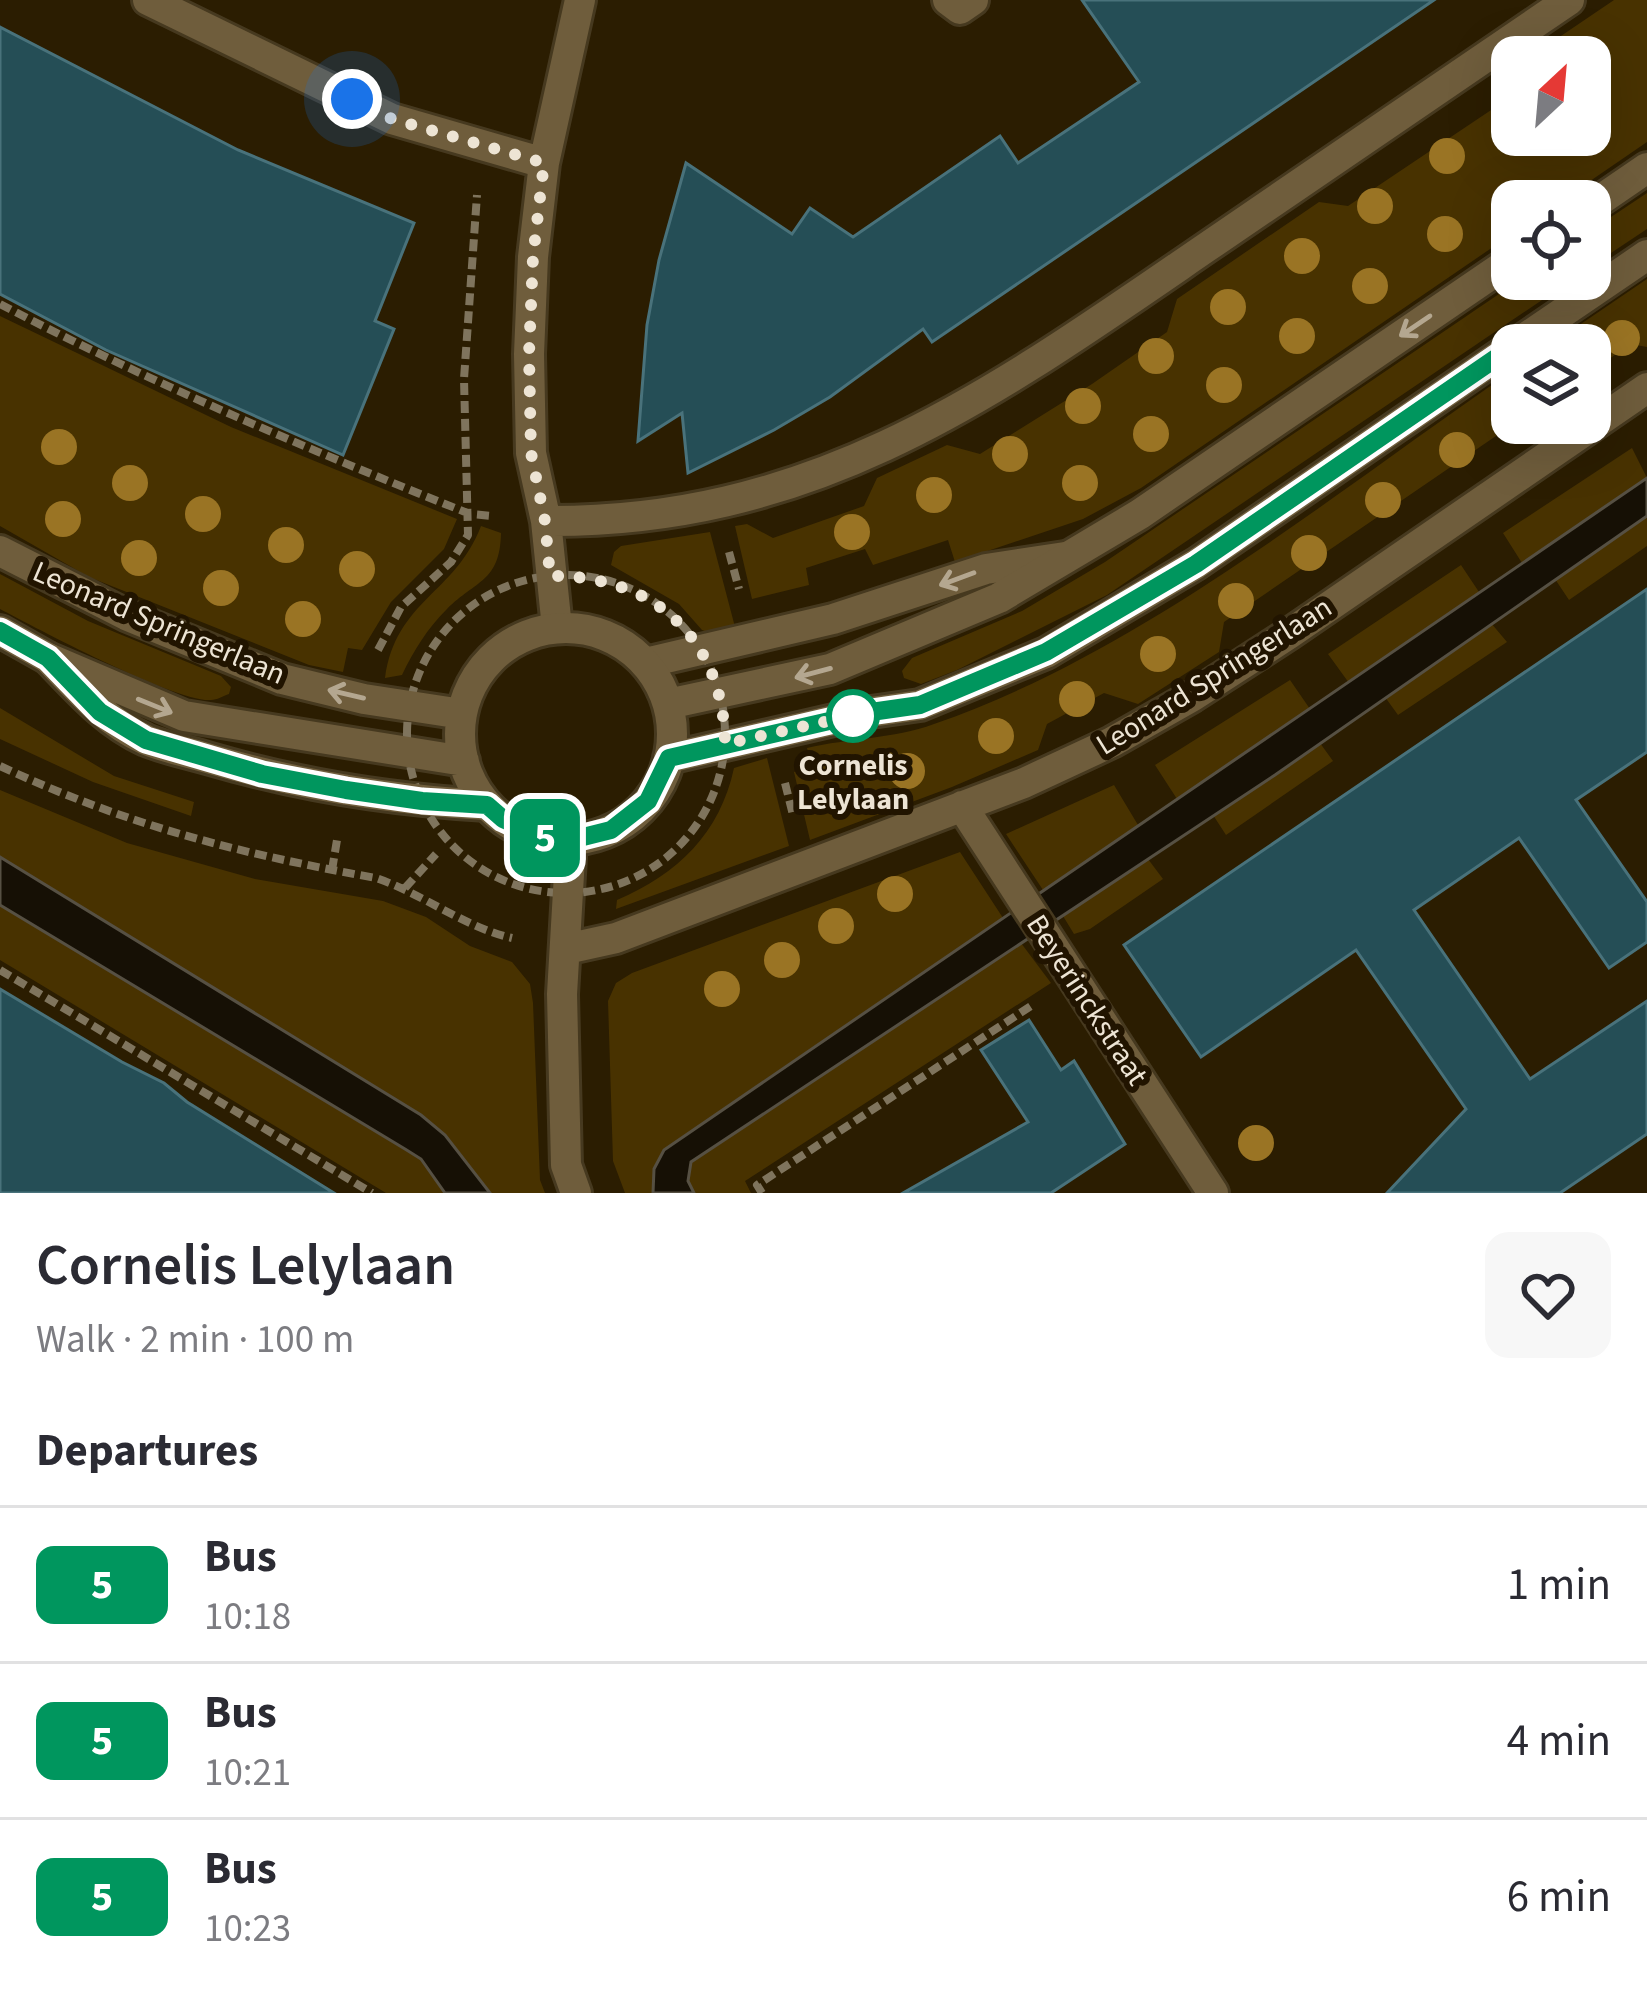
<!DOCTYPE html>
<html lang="en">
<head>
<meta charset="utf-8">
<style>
	:root { --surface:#fff; --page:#f7f7f7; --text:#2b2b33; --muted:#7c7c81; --line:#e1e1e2 }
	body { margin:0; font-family:"Source Sans 3",sans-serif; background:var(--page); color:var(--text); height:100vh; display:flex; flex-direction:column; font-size:45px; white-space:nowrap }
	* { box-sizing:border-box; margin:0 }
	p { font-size:39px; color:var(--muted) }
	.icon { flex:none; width:66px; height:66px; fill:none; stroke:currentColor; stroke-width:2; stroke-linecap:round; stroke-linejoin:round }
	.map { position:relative; height:1193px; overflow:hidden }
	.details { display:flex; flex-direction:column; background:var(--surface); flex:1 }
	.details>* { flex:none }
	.badge { padding:0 24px; border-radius:18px; font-size:42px; line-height:78px }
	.needle { width:78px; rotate:26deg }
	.buttons { position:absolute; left:1491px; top:36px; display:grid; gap:24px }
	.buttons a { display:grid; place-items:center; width:120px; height:120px; border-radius:24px; background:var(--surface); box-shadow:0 12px 48px #0002; font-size:60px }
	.you { position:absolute; width:60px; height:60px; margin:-30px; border:9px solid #fff; border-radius:50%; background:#1a73e8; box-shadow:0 0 0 18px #1a73e833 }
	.map>.badge { position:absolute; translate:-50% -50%; box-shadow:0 0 0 6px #fff }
	h2 { padding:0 36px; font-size:45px; line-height:108px }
	.round { display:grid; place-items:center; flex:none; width:126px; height:126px; border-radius:24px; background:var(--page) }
	.headline { display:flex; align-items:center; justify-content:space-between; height:204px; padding:0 36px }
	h1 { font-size:57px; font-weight:600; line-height:90px }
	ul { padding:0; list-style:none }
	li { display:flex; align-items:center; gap:36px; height:156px; padding:0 36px; border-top:3px solid var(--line) }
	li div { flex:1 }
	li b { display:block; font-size:45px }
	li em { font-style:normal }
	li .badge { min-width:132px; font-weight:700; text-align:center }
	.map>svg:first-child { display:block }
	.green { fill:#483200 }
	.water { fill:#161005; stroke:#565043; stroke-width:3 }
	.building { fill:#254e56; stroke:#49727b; stroke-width:3 }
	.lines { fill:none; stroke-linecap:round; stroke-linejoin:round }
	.service-casing { stroke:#46391f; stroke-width:36 }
	.minor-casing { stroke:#46391f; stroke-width:36 }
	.tertiary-casing { stroke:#46391f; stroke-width:36 }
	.path { stroke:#7f745d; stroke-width:8; stroke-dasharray:12 6; stroke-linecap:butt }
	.service { stroke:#6f5d3c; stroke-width:30 }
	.minor { stroke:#6f5d3c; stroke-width:30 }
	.tertiary { stroke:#6f5d3c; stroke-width:30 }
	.tree { fill:#9a7424 }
	.oneway { stroke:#b4a790 }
	.line-casing { stroke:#fff; stroke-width:27 }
	.line { stroke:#00965e; stroke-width:18 }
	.walk { stroke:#ede4d4; stroke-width:12; stroke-dasharray:0 21.6 }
	.stop-dot { fill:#fff; stroke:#00965e; stroke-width:6 }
	.labels { text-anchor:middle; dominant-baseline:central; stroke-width:12; stroke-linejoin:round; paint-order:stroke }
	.street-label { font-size:30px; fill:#ede4d4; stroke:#211400 }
	.stop-label { font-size:30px; font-weight:bold; fill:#ede4d4; stroke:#211400 }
</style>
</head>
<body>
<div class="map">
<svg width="1647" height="1193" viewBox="0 0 1647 1193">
	<rect width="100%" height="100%" fill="#2b1d01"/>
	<path class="green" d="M1614 0H1647V142L1561 201H1512V234L1141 488 1083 519 955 562 948 540 873 565 865 549 806 568 809 585 752 599 735 526 747 524 773 538 864 506 877 478 947 445 980 454 1092 384 1167 332 1177 299 1319 202 1348 206 1512 96V135H1590V57H1553L1555 40Z
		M1647 193V229L1590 267V231Z
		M1521 279H1573L1107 595 957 670 921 684 904 678 902 671 912 658 1022 611 1105 562Z
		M1647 279V347L1631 344 1590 372V345H1550Z
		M0 316 231 427 457 519 444 549 391 602 362 650 348 648 343 672 309 665 89 577 0 526Z
		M1512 371V423H1515L1224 622 1219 652 1138 704 1104 693 1047 724 1038 750 952 787 810 840 794 772 812 766 807 748C849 738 893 739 934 724 1142 652 1331 495 1512 371Z
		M1632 448 1647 478 1522 563 1503 533Z
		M1647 516V546L1569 600 1555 579Z
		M481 526 501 533C500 582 476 580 447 609 427 629 414 650 402 675L385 678C396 600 455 594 481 526Z
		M710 532 735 627 710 633 702 630 679 604 611 565 614 552 621 546Z
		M1461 565 1479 592 1349 683 1328 654Z
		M0 574 88 621 221 676 231 687 229 694C223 696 217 700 211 700 177 703 36 628 0 609Z
		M1491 623 1507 642 1398 715 1385 697Z
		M1290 680 1310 709 1177 799 1155 765Z
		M0 708 114 776 194 802 191 816 93 782 0 739Z
		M1320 743 1333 761 1226 835 1213 815Z
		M767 758 789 846 616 909 617 900C678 874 720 833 734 768Z
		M1114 785 1138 825 1043 890 1006 834Z
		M0 790 127 843 255 879 383 901 426 917 470 946 512 962 530 984 533 1003 540 1180 545 1193H490L445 1135 421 1115 0 857Z
		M960 852 1003 918 725 1107 654 1169 653 1193H625L613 1161 608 1001 616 983 632 973Z
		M1148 859 1163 879 1090 929 1074 934 1063 916Z
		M0 905 405 1149 421 1159 445 1193H386L0 960Z
		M1021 943 1051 983 745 1181 751 1193H694L688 1181 690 1162Z"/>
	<path class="water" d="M1647 478V516L1275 775 691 1162 688 1181 694 1193H653L654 1169 664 1150Z
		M0 857 421 1115 445 1135 490 1193H445L421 1159 405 1149 0 905Z"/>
	<path class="building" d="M1082 0H1434L932 342 923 329 830 397 774 430 688 473 682 413 638 441 647 325 659 260 686 163 792 234 810 208 853 237 1000 136 1018 163 1139 82Z
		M0 27 238 150 414 223 375 321 394 329 343 455 106 350 0 294Z
		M1647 589V752L1576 800 1647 902V942L1609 968 1519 838 1414 910 1530 1079 1647 1001V1134L1560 1193H1387L1466 1109 1356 950 1201 1057 1124 945Z
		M0 989 122 1062 164 1083 187 1102 334 1193H0Z
		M1029 1020 1061 1070 1074 1061 1125 1144 1051 1193H903L1028 1122 981 1050Z"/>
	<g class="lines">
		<defs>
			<path id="service" d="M48 658C78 689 106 722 146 740 165 748 187 752 207 758 299 785 392 800 487 805
				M645 663 833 619 986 569 1065 557"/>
			<path id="minor" d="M148 0 392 119 544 163
				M948 0 960 9 973 0
				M546 521C817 523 994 393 1207 247 1328 165 1448 82 1569 0
				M557 628 546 521 531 453 529 354 533 257 544 163 580 0
				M962 806 1213 1193
				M571 840 562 994 566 1165 576 1193
				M566 949 616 938 1024 783 1112 742 1193 696 1289 634 1647 388"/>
			<path id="tertiary" d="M1590 207 1647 168
				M1515 345 1647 255
				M0 551 126 615 282 679 364 699 462 714
				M460 734a106 106 0 1 1 212 0a106 106 0 1 1-212 0Z
				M0 631 48 658 184 716 464 761
				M668 704 830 669 999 598 1140 514 1512 260
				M669 758 864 713 920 705 1046 653 1196 564 1512 347"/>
		</defs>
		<use href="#service" class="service-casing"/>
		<use href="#minor" class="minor-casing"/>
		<use href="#tertiary" class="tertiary-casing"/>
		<path class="path" d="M0 304C153 384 310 450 470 514L493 516
			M729 552 739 589
			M407 734a159 159 0 1 1 318 0a159 159 0 1 1-318 0Z
			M378 650 401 607 451 562 468 535 464 379 477 195
			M0 766C129 826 237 853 376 878 423 894 464 927 512 938
			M785 783 793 815
			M332 870 337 840
			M405 888 436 854
			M0 970 372 1193
			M762 1193 757 1185 1031 1006"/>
		<use href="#service" class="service"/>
		<use href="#minor" class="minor"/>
		<use href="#tertiary" class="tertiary"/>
	</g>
	<g class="tree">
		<circle cx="1447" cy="156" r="18"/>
		<circle cx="1375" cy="206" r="18"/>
		<circle cx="1445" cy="234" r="18"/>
		<circle cx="1302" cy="256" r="18"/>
		<circle cx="1370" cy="286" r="18"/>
		<circle cx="1228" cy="307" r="18"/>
		<circle cx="1297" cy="336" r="18"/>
		<circle cx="1622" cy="338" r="18"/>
		<circle cx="1156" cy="356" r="18"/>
		<circle cx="1224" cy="385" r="18"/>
		<circle cx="1083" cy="406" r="18"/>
		<circle cx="1151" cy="434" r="18"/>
		<circle cx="59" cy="447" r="18"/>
		<circle cx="1457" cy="450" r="18"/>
		<circle cx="1010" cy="454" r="18"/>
		<circle cx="130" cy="483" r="18"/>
		<circle cx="1080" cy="483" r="18"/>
		<circle cx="934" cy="495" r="18"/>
		<circle cx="1383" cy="500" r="18"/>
		<circle cx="203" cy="514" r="18"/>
		<circle cx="63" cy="519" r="18"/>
		<circle cx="852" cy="532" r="18"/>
		<circle cx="286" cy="545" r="18"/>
		<circle cx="1309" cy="553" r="18"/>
		<circle cx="139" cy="558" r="18"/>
		<circle cx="357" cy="569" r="18"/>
		<circle cx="221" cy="588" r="18"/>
		<circle cx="1236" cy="601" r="18"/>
		<circle cx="303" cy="619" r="18"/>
		<circle cx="1158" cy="654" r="18"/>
		<circle cx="1077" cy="699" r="18"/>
		<circle cx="996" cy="736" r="18"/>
		<circle cx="907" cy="771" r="18"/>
		<circle cx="895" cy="894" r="18"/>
		<circle cx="836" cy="926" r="18"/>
		<circle cx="782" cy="960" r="18"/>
		<circle cx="722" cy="989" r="18"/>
		<circle cx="1256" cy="1143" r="18"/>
	</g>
	<defs><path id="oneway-shaft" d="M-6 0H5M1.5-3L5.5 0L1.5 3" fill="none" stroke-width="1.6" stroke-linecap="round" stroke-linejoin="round" transform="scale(3)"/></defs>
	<g class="oneway">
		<use href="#oneway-shaft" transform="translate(1415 326) rotate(146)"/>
		<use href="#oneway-shaft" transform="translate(957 579) rotate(160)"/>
		<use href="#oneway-shaft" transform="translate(813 673) rotate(165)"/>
		<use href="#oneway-shaft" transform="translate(346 694) rotate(-167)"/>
		<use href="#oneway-shaft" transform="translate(155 706) rotate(22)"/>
	</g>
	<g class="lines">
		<defs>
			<path id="line" d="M0 631 48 658 100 712 146 740 262 774 346 790 422 801 487 805 503 819 543 837 571 840 611 830 648 801 669 758 864 713 920 705 1046 652 1196 564 1512 347"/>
		</defs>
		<use href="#line" class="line-casing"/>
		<use href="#line" class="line"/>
		<path class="walk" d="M352 99 392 119 544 163 533 257 529 354 531 453 545 521 550 576C654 575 724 639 725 744L864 713 853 716"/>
	</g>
	<circle class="stop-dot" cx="853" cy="716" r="24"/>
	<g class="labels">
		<g class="street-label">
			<text transform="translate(159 623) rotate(23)">Leonard Springerlaan</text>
			<text transform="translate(1214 676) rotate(-32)">Leonard Springerlaan</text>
			<text transform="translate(1087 1000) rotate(57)">Beyerinckstraat</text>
		</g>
		<g class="stop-label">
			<text x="853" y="765">Cornelis<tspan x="853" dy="34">Lelylaan</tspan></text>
		</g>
	</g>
</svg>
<div class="buttons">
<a><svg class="needle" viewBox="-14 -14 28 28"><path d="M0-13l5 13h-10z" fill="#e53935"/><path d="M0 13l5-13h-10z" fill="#7c7c81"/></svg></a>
<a><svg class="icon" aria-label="locate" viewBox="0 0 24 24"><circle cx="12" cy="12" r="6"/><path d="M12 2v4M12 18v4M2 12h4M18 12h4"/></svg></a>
<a><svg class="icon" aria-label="layers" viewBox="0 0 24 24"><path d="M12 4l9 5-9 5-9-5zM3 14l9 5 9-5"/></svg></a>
</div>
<div class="you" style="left:352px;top:99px"></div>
<b class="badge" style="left:545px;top:838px;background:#00965e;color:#fff">5</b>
</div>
<section class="details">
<div class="headline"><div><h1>Cornelis Lelylaan</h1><p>Walk · 2 min · 100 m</p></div><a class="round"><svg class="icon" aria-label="heart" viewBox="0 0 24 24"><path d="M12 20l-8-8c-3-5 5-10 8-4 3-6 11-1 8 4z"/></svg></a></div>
<h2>Departures</h2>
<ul>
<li><span class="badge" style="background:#00965e;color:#fff">5</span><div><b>Bus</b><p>10:18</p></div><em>1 min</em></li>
<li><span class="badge" style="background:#00965e;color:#fff">5</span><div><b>Bus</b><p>10:21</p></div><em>4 min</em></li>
<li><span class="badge" style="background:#00965e;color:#fff">5</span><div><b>Bus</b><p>10:23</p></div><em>6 min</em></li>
</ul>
</section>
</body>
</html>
